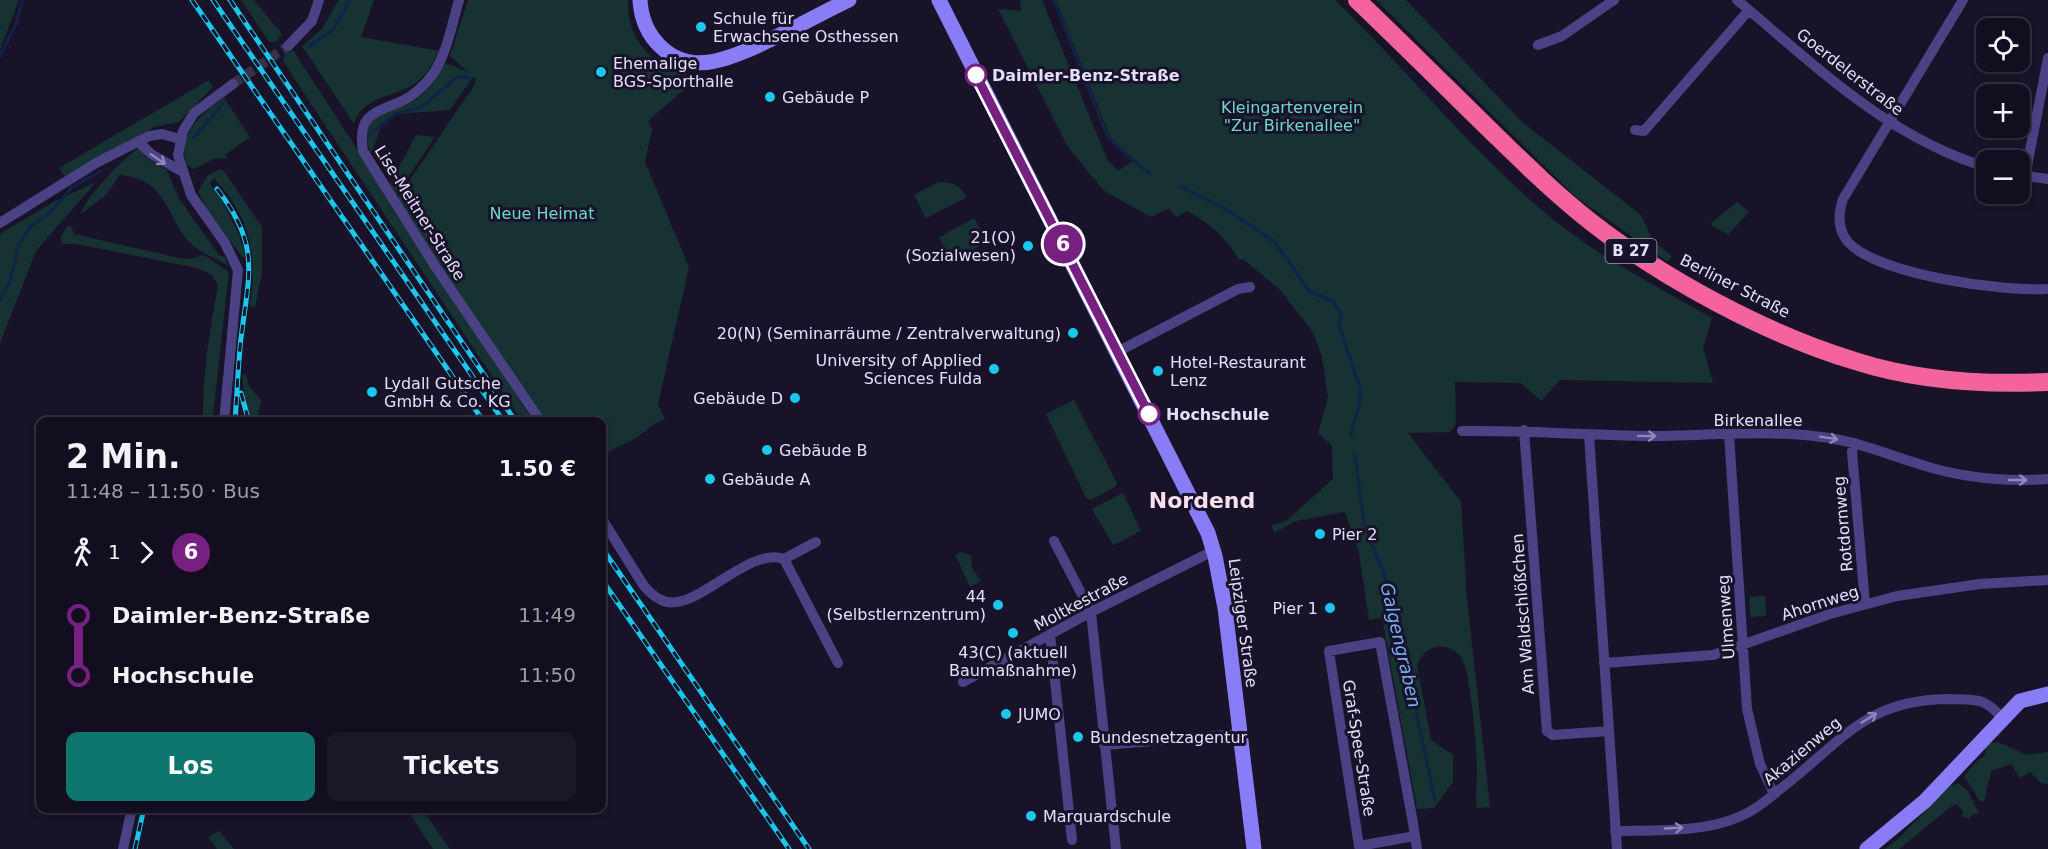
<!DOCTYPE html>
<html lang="de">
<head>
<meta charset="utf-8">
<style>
	:root { --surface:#130e1f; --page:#1c1728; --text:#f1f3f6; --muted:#9d9ca4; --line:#322e3d; --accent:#0f766e }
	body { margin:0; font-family:"DejaVu Sans",sans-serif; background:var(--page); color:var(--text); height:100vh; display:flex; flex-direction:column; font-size:22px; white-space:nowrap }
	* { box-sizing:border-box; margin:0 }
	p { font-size:20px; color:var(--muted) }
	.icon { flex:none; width:33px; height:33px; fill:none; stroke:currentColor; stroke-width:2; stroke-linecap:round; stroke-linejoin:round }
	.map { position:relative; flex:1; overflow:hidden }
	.side { position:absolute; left:36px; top:417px; width:570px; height:396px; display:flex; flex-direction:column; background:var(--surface); border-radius:12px; box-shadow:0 3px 9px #0003,0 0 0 2px var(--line) }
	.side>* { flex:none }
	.badge { padding:0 12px; border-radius:20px; font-size:21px; line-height:39px }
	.fabs { position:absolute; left:1976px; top:18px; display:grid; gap:12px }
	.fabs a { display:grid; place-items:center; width:54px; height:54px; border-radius:12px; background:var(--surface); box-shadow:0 3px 9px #0003,0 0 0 2px var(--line); font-size:30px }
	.map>.badge { position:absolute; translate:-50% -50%; box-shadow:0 0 0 3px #fff }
	.legs { display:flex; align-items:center; gap:9px; height:66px; padding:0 30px; font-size:20px }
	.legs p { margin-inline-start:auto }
	.overview { display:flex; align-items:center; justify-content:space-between; height:102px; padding:0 30px }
	h1 { font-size:33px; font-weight:800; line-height:45px }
	.button { display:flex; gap:12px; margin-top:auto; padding:12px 30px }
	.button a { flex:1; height:69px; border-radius:12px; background:var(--accent); color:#fff; font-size:24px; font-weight:800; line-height:69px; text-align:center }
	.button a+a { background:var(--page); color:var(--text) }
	ul { padding:0 30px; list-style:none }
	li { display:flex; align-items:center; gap:21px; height:60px; font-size:22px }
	li i { display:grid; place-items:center; width:9px; height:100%; margin:0 8px; background:currentColor }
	li i::after { content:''; width:15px; height:15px; margin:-8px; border:4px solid; border-radius:50%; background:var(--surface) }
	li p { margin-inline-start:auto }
	li:first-child i { background:linear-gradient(#0000 50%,currentColor 0) }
	li:last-child i { background:linear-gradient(currentColor 50%,#0000 0) }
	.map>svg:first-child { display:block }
	.green { fill:#163233 }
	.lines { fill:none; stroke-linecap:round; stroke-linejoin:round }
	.stream { stroke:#122249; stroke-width:3 }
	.street-tunnel { stroke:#373149; stroke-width:10; stroke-dasharray:10 5; stroke-linecap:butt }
	.street { stroke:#4a4284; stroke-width:10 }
	.secondary { stroke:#897df5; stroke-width:15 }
	.highway { stroke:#f3639c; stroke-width:18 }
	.rail-casing { stroke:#1ac7ed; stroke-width:5 }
	.rail { stroke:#191329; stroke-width:3; stroke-dasharray:9; stroke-linecap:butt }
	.oneway { stroke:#8f88ba }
	.line-1-casing { stroke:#fff; stroke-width:14 }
	.line-1 { stroke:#772081; stroke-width:9 }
	.poi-dot { fill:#1ac7ed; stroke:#191329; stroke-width:2 }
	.stop-1-dot { fill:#fff; stroke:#772081; stroke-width:3 }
	.labels { text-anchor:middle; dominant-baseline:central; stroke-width:6; stroke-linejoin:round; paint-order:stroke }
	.shield { fill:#191329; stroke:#a7a1bd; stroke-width:1.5 }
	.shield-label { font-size:15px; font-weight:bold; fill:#e4defc }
	.poi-label { font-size:16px; fill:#e4defc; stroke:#191329; text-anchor:start }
	.street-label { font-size:16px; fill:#e4defc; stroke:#191329 }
	.stop-label { font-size:16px; font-weight:bold; fill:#e4defc; stroke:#191329; text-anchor:start }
	.park-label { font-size:16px; fill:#6ed8c6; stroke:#191329 }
	.water-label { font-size:18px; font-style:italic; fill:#74aff4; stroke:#191329 }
	.district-label { font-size:22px; font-weight:bold; fill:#fce0f0; stroke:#191329 }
</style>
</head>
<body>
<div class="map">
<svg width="2048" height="849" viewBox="0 0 2048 849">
	<rect width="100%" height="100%" fill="#191329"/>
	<path class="green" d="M0 0H19L0 50Z
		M241 0H254L282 34 276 42H269Z
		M339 0H374L361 37 439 51C432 64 427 76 414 84 393 98 362 96 354 124L302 46 321 30Z
		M468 0H628C627 40 651 65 688 75L687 87 648 121 652 129 645 162 689 267 658 404 665 419 654 424 638 437 602 455V422L544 421 396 200 474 86 476 79 473 77 450 110 396 114 382 124 371 154C361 131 371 115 393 107 399 105 406 105 412 102 427 94 437 77 445 63L468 72 450 56Z
		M1020 0H1042L1107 159 1118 171 1134 160 1110 137 1056 0H1335C1404 67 1464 142 1536 205 1588 251 1652 284 1712 318L1703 348 1713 383 1560 380 1541 401 1521 383 1455 382 1456 424 1450 432 1408 433 1461 502 1467 600 1490 807 1477 808C1475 794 1477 785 1477 772 1477 750 1471 679 1463 661 1459 651 1447 645 1436 647 1426 649 1421 656 1417 665L1431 740 1453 755V782L1434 808 1417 809 1382 618 1369 620 1359 553 1345 512 1296 521 1274 533 1272 526 1287 520 1333 479 1332 446 1318 433 1328 397 1322 357 1313 332 1280 290 1243 259 1239 260C1225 236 1212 225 1187 211L1176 217 1169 208 1151 217 1104 191 1068 147 998 9 1021 11Z
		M1376 0H1406L1522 122 1641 215 1653 241 1672 256 1668 262 1576 197Z
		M293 50 533 421H522L309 101 283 61 285 54Z
		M209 80 213 87 179 122 154 127 65 177 59 168Z
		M224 98 250 137 225 155 228 159 215 158 194 169 187 165C176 134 202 113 224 98Z
		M416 135 435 137 396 195 390 184Z
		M140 147 145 157 167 170 178 197 219 255 225 257 228 266C218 259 203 254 195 247 166 224 171 179 120 175L106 195 81 214C85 197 125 157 140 147Z
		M220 169 224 171 262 227V273L255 307 250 306C257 252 251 219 214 178L210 183C226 207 239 227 245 256L242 257 207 209 198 192 207 176Z
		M96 182 36 251 0 343V234L55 201Z
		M939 182C953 183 959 184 967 197L926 218 914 195Z
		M1737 202 1749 212 1728 235 1710 224Z
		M974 218 987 242 951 261 939 237Z
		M68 226H71L74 234 179 258 190 259 204 255 229 272 213 415 216 421H203C202 375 210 330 218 285L212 275 197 268 77 244H63L60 238Z
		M242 375H246L248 385 261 400 258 415 251 419 246 405Z
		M1074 400 1117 483 1115 487 1091 500 1086 498 1046 414Z
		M1123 493 1141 531 1113 545 1092 509Z
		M961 552 972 556 971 566 981 581 970 587 955 555Z
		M1765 596 1766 616 1750 617 1749 597Z
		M1998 742 2027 755 2048 752V784L2041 783 2030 772 2020 778 2011 764 1991 771 1984 801H1980L1964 776 1978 760 1986 755 1985 744Z
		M1958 783 1967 790 1979 813 1973 814 1969 819 1962 816 1963 811 1957 804 1952 806 1899 849H1884L1897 840 1950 786Z
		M412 809H422L450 849H433L408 811Z
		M219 831 234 849H217L208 837Z"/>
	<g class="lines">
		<path class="stream" d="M1054 0 1108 138 1150 174
			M309 46 333 30 350 0
			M0 56 15 26 23 0
			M194 137 223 104
			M367 137 395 114 422 107 453 80 458 77 469 78
			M1179 186 1227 210 1274 241 1309 291 1333 301 1341 315 1339 326 1360 389V401L1351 435
			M0 301 10 281 19 244 30 227 51 212 72 187 101 171
			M1355 455 1364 523 1392 595 1435 801"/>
		<path class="street-tunnel" d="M233 84 288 46"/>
		<path class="street" d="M459 0C452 24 447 53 433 74 425 85 415 95 402 101 375 113 357 114 363 151L435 266 541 422
			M1737 0C1815 65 1887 137 1986 167
			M1963 0 1843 199C1838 214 1837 229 1848 242 1878 275 2004 292 2048 289
			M1538 45 1562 36 1614 0
			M288 46 312 21 319 0
			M1635 130 1644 131 1749 10
			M139 142 151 154 181 171
			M2019 175 2048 179
			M2025 176 2048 58
			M0 223 96 163 149 136 162 134 180 139
			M1117 352 1238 289 1250 287
			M224 422 238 270 225 243 191 195 178 155 183 131 194 113 233 84
			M1524 430 1547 731 1553 735 1609 731
			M1462 431C1529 430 1595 436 1662 436 1715 435 1769 430 1822 437 1857 441 1888 455 1922 465 1963 478 2005 482 2048 479
			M1729 434 1747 709 1760 764 1774 794
			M1589 435 1617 849
			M1854 443 1852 452 1865 604
			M602 519 644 586C650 593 657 600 667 602 699 609 749 546 784 559L838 663
			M1054 541 1091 612 1116 849
			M784 559 816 542
			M1050 634 1072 840
			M1604 663 1713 655 1830 614 1897 596 1980 584 2048 580
			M963 682 1091 612 1213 551
			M1104 745 1239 734
			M1615 831C1656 830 1704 833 1741 816 1755 810 1767 800 1779 790 1841 743 1864 699 1950 699 1976 700 1984 697 2002 718
			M1415 836 1359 846 1329 651 1380 642 1413 823 1417 849
			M123 849 132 808"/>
		<path class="secondary" d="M640 0C642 37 671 68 710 62 748 56 812 17 849 0
			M939 0 1208 533 1215 556 1225 608 1254 849
			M1867 849 1925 801 2020 701 2048 694"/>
		<path class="highway" d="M1357 0C1401 42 1444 85 1487 127 1521 160 1554 193 1591 222 1664 279 1766 334 1855 361 1917 381 1984 385 2048 382"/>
		<defs>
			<path id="rail" d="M192 0 484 422
				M213 0 504 422
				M230 0 516 422
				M217 189C261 245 249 274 241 338 238 366 237 394 235 422
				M241 393 249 422
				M602 548 809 849
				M602 580 789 849
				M135 849 144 808"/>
		</defs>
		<use href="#rail" class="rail-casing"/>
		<use href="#rail" class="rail"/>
	</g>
	<defs><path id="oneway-shaft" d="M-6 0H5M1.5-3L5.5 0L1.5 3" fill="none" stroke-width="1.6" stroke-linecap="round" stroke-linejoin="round" transform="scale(1.5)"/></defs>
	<g class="oneway">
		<use href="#oneway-shaft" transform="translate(158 159) rotate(34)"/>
		<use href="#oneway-shaft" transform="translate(1647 436) rotate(1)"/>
		<use href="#oneway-shaft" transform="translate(1829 438) rotate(9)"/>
		<use href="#oneway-shaft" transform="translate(2018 480)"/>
		<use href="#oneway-shaft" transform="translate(1869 718) rotate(-32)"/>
		<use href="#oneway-shaft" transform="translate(1674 828) rotate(-3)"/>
	</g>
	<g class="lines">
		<defs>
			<path id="line-1" d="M976 75 1149 414"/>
		</defs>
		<use href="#line-1" class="line-1-casing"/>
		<use href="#line-1" class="line-1"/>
	</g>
	<g class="poi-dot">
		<circle cx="701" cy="27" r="6"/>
		<circle cx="601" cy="72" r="6"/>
		<circle cx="770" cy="97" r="6"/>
		<circle cx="1028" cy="246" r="6"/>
		<circle cx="1073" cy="333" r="6"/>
		<circle cx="994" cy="369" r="6"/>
		<circle cx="1158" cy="371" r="6"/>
		<circle cx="372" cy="392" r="6"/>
		<circle cx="795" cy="398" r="6"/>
		<circle cx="767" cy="450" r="6"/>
		<circle cx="710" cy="479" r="6"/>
		<circle cx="1320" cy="534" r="6"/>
		<circle cx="998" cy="605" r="6"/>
		<circle cx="1330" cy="608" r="6"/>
		<circle cx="1013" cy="633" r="6"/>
		<circle cx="1006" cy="714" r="6"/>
		<circle cx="1078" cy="737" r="6"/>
		<circle cx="1031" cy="816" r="6"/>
	</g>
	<g class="stop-1-dot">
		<circle cx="976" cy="75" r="10"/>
		<circle cx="1149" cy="414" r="10"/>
	</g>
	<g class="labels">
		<rect class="shield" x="1605.5" y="239" width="51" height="24" rx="4.5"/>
		<g class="shield-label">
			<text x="1631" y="251">B 27</text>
		</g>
		<g class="poi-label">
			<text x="713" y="18">Schule für<tspan x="713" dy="18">Erwachsene Osthessen</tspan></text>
			<text x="613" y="63">Ehemalige<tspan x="613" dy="18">BGS-Sporthalle</tspan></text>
			<text x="782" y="97">Gebäude P</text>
			<text x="1016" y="237" text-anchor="end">21(O)<tspan x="1016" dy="18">(Sozialwesen)</tspan></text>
			<text x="1061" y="333" text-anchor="end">20(N) (Seminarräume / Zentralverwaltung)</text>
			<text x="982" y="360" text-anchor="end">University of Applied<tspan x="982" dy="18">Sciences Fulda</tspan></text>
			<text x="1170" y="362">Hotel-Restaurant<tspan x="1170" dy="18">Lenz</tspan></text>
			<text x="384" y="383">Lydall Gutsche<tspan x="384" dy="18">GmbH &amp; Co. KG</tspan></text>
			<text x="783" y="398" text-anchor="end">Gebäude D</text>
			<text x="779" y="450">Gebäude B</text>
			<text x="722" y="479">Gebäude A</text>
			<text x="1332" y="534">Pier 2</text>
			<text x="986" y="596" text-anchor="end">44<tspan x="986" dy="18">(Selbstlernzentrum)</tspan></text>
			<text x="1318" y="608" text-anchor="end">Pier 1</text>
			<text x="1013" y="652" text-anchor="middle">43(C) (aktuell<tspan x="1013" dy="18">Baumaßnahme)</tspan></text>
			<text x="1018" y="714">JUMO</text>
			<text x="1090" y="737">Bundesnetzagentur</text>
			<text x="1043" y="816">Marquardschule</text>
		</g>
		<g class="street-label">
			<text transform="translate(1850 72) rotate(38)">Goerdelerstraße</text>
			<text transform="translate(420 213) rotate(58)">Lise-Meitner-Straße</text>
			<text transform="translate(1735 286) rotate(27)">Berliner Straße</text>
			<text x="1758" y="420">Birkenallee</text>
			<text transform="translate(1843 524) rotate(-95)">Rotdornweg</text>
			<text transform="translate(1081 602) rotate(-28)">Moltkestraße</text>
			<text transform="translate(1820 603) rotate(-18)">Ahornweg</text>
			<text transform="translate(1523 614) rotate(-94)">Am Waldschlößchen</text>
			<text transform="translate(1726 617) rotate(-94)">Ulmenweg</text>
			<text transform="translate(1243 623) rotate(82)">Leipziger Straße</text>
			<text transform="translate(1359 748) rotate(81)">Graf-Spee-Straße</text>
			<text transform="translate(1802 751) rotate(-40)">Akazienweg</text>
		</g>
		<g class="stop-label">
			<text x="992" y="75">Daimler-Benz-Straße</text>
			<text x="1166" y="414">Hochschule</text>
		</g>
		<g class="park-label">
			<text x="1292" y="107">Kleingartenverein<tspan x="1292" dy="18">"Zur Birkenallee"</tspan></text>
			<text x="542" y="213">Neue Heimat</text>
		</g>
		<g class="water-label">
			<text transform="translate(1401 645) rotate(77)">Galgengraben</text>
		</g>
		<g class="district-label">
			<text x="1202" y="500">Nordend</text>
		</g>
	</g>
</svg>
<div class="fabs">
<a><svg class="icon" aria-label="locate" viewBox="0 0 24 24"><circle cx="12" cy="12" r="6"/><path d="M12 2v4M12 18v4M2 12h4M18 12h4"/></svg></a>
<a>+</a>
<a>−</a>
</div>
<b class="badge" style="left:1063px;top:244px;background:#772081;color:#fff">6</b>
<section class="side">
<div class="overview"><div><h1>2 Min.</h1><p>11:48 – 11:50 · Bus</p></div><b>1.50 €</b></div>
<div class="legs"><svg class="icon" aria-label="walk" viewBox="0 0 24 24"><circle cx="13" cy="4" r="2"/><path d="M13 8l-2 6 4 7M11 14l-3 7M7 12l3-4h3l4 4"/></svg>1<svg class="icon" aria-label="forward" viewBox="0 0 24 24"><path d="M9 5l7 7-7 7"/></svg><b class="badge" style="background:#772081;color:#fff">6</b></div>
<ul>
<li><i style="color:#772081"></i><b>Daimler-Benz-Straße</b><p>11:49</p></li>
<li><i style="color:#772081"></i><b>Hochschule</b><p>11:50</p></li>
</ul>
<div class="button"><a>Los</a><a>Tickets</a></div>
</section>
</div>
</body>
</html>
